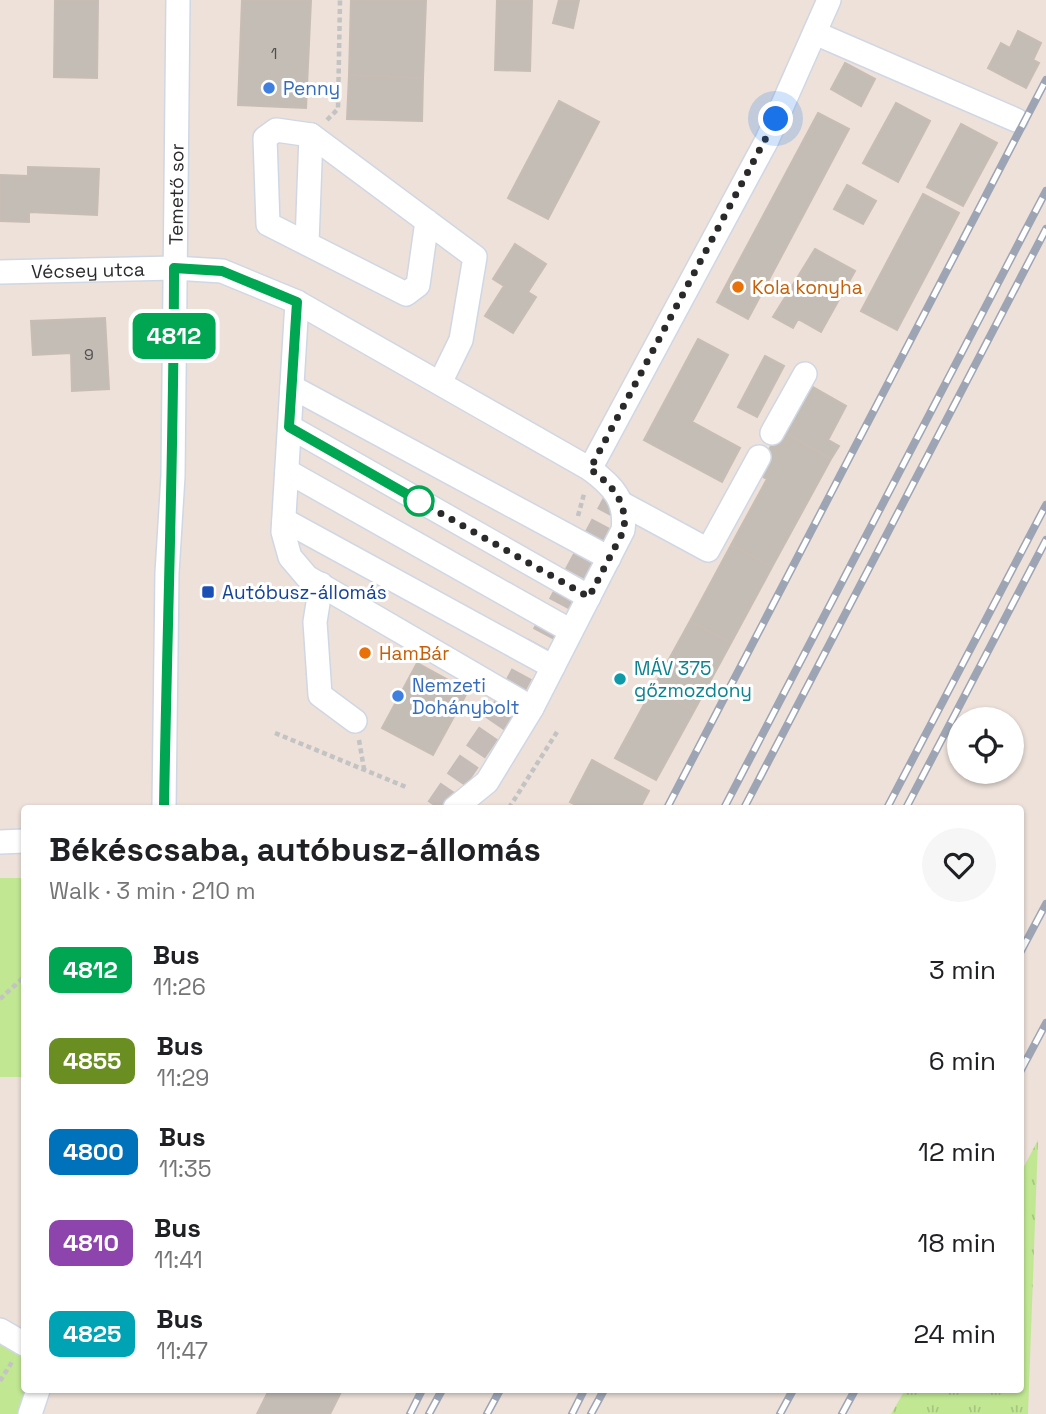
<!DOCTYPE html>
<html lang="en">
<head>
<meta charset="utf-8">
<style>
	:root { --surface:#fff; --page:#f6f6f6; --text:#202124; --muted:#757577 }
	body { margin:0; font-family:"Space Grotesk",sans-serif; background:var(--page); color:var(--text); height:100vh; display:flex; flex-direction:column; font-size:26px; white-space:nowrap }
	* { box-sizing:border-box; margin:0 }
	p { font-size:23px; color:var(--muted) }
	.icon { flex:none; width:38px; height:38px; fill:none; stroke:currentColor; stroke-width:2; stroke-linecap:round; stroke-linejoin:round }
	.map { position:relative; flex:1; overflow:hidden }
	.side { position:absolute; left:21px; top:805px; width:1003px; height:588px; display:flex; flex-direction:column; background:var(--surface); border-radius:7px; box-shadow:0 2px 5px #0004 }
	.side>* { flex:none }
	.badge { padding:0 14px; border-radius:10px; font-size:24px; line-height:46px }
	.controls { position:absolute; left:947px; top:707px; display:grid; gap:14px }
	.controls a { display:grid; place-items:center; width:77px; height:77px; border-radius:50%; background:var(--surface); box-shadow:0 2px 5px #0004; font-size:35px }
	.you { position:absolute; width:35px; height:35px; margin:-18px; border:5px solid #fff; border-radius:50%; background:#1a73e8; box-shadow:0 0 0 10px #1a73e833 }
	.map>.badge { position:absolute; translate:-50% -50%; box-shadow:0 0 0 4px #fff }
	.round { display:grid; place-items:center; flex:none; width:74px; height:74px; border-radius:37px; background:var(--page) }
	.summary { display:flex; align-items:center; justify-content:space-between; height:119px; padding:0 28px }
	h1 { font-size:33px; font-weight:800; line-height:52px }
	ul { padding:0; list-style:none }
	li { display:flex; align-items:center; gap:21px; height:91px; padding:0 28px }
	li div { flex:1 }
	li b { display:block; font-size:26px }
	li em { font-style:normal }
	li .badge { min-width:77px; font-weight:700; text-align:center }
	.map>svg:first-child { display:block }
	.grass { fill:url(#grass-tufts) }
	.park { fill:#c1e793 }
	.building { fill:#c4bdb6; stroke:#c8bdb4; stroke-width:2 }
	.lines { fill:none; stroke-linecap:round; stroke-linejoin:round }
	.minor-tunnel { stroke:#c6bcb7; stroke-width:23; stroke-dasharray:23 11; stroke-linecap:butt }
	.minor-casing { stroke:#d0d7e4; stroke-width:26 }
	.path { stroke:#c3c3c3; stroke-width:4.5; stroke-dasharray:5 3.5; stroke-linecap:butt }
	.minor { stroke:#fff; stroke-width:23 }
	.rail-casing { stroke:#9da5b5; stroke-width:8 }
	.rail { stroke:#fff; stroke-width:5; stroke-dasharray:16; stroke-linecap:butt }
	.line-casing { stroke:#fff; stroke-width:16 }
	.line { stroke:#00a651; stroke-width:10 }
	.walk { stroke:#2a2a2a; stroke-width:7; stroke-dasharray:0 12.6 }
	.shop-dot { fill:#3f7fe0; stroke:#fff; stroke-width:2.5 }
	.food-dot { fill:#e8710a; stroke:#fff; stroke-width:2.5 }
	.stop-dot { fill:#fff; stroke:#00a651; stroke-width:3.5 }
	.transit-dot { fill:#1a4fb4; stroke:#fff; stroke-width:2.5 }
	.culture-dot { fill:#0f9aa8; stroke:#fff; stroke-width:2.5 }
	.labels { text-anchor:middle; dominant-baseline:central; stroke-width:6; stroke-linejoin:round; paint-order:stroke }
	.number-label { font-size:16px; fill:#504f4d }
	.shop-label { font-size:19px; fill:#366cbe; stroke:#fff; text-anchor:start }
	.street-label { font-size:19px; fill:#2a2a2a; stroke:#fff }
	.food-label { font-size:19px; fill:#c56008; stroke:#fff; text-anchor:start }
	.transit-label { font-size:19px; fill:#164399; stroke:#fff; text-anchor:start }
	.culture-label { font-size:19px; fill:#0d838f; stroke:#fff; text-anchor:start }
</style>
</head>
<body>
<div class="map">
<svg width="1046" height="1414" viewBox="0 0 1046 1414">
	<defs>
		<pattern id="grass-tufts" width="24" height="20" patternUnits="userSpaceOnUse" patternTransform="scale(1.75)"><rect width="24" height="20" fill="#c1e793"/><path d="M3 7l-1-3M5 7V3M7 7l1-3M15 17l-1-3M17 17v-4M19 17l1-3" fill="none" stroke="#a6c67f"/></pattern>
	</defs>
	<rect width="100%" height="100%" fill="#ede1da"/>
	<path class="grass" d="M1038 1140 1028 1414H891L905 1390H1020V1174Z"/>
	<path class="park" d="M0 878H24V1077H0Z
		M0 1334 24 1348V1390H35L26 1414H0Z"/>
	<path class="building" d="M55 0H98L97 78 54 77Z
		M242 0H311L306 108 238 105Z
		M351 0H426L423 78 349 75Z
		M497 0H532L530 71 495 70Z
		M559 0H579L573 28 553 23Z
		M1018 31 1041 43 1033 60 1039 63 1026 88 988 68 1001 43 1010 48Z
		M845 63 875 79 861 106 831 89Z
		M349 75 423 78 422 121 347 119Z
		M559 101 599 122 548 219 508 198Z
		M896 103 930 121 898 182 863 163Z
		M818 113 849 129 748 319 717 302Z
		M961 124 997 143 963 206 927 187Z
		M28 167 99 169 97 215 29 212V222L0 221V175L28 176Z
		M847 185 876 201 863 224 834 209Z
		M923 194 959 213 897 330 861 311Z
		M515 244 546 264 528 292 536 297 513 333 485 316 504 286 493 279Z
		M815 249 855 271 821 332 798 319 793 328 773 317Z
		M105 318 109 389 72 391 71 353 33 355 31 321Z
		M698 339 728 355 692 422 740 448 722 482 644 440Z
		M765 356 784 366 757 417 738 407Z
		M806 383 846 406 828 440 839 446 831 459 780 430Z
		M780 430 831 459 772 567 731 545 767 479 756 473Z
		M731 545 772 567 731 643 690 621Z
		M690 621 731 643 694 711 653 688Z
		M417 663 468 691 433 755 382 728Z
		M653 688 694 711 656 780 615 758Z
		M592 760 649 791 640 808H582L570 802Z
		M269 1390H342L330 1414H257Z"/>
	<g class="lines">
		<path class="minor-tunnel" d="M437 808 496 722 619 492"/>
		<defs>
			<g id="minor">
				<path d="M815 33 1016 120"/>
				<path d="M427 221 418 285 406 294 268 224 265 138 276 130 311 135 475 257 461 340 440 383"/>
				<path d="M307 243 311 135"/>
				<path id="s1" d="M0 272 174 268 222 271 297 302 590 469C613 486 627 501 623 530L532 708 487 782 455 808"/>
				<path d="M297 302 283 532 290 557 307 577 532 708"/>
				<path d="M292 387 609 558"/>
				<path d="M290 427 589 597"/>
				<path d="M772 433 805 374"/>
				<path d="M590 469 767 140 829 0"/>
				<path d="M287 471 571 631"/>
				<path d="M623 504 708 550 759 457"/>
				<path d="M284 520 553 667"/>
				<path d="M321 584 315 622 320 695 355 721"/>
				<path id="s2" d="M164 808 167 573 173 476 178 0"/>
				<path d="M0 842 24 841"/>
				<path d="M0 1330 24 1344"/>
				<path d="M30 1414 38 1390"/>
			</g>
		</defs>
		<use href="#minor" class="minor-casing"/>
		<path class="path" d="M327 120 338 109 340 0
			M578 516 584 494
			M275 733 406 787
			M359 740 364 769
			M509 808 557 732
			M0 999 24 977
			M0 1381 12 1362"/>
		<use href="#minor" class="minor"/>
		<defs>
			<path id="rail" d="M667 808 1046 80
				M724 808 1046 191
				M744 808 1046 229
				M887 808 1046 505
				M906 808 1046 540
				M1020 953 1046 904
				M1020 1072 1046 1023
				M410 1414 422 1390
				M429 1414 442 1390
				M487 1414 500 1390
				M572 1414 584 1390
				M591 1414 604 1390
				M780 1414 793 1390
				M842 1414 855 1390"/>
		</defs>
		<use href="#rail" class="rail-casing"/>
		<use href="#rail" class="rail"/>
	</g>
	<g class="lines">
		<defs>
			<path id="line" d="M164 808C167 628 174 449 174 268L222 271 297 302 289 427 419 501"/>
		</defs>
		<use href="#line" class="line-casing"/>
		<use href="#line" class="line"/>
		<path class="walk" d="M419 501 589 597 624 530C627 501 613 486 590 469L776 119"/>
	</g>
	<g class="shop-dot">
		<circle cx="269" cy="88" r="7"/>
		<circle cx="398" cy="696" r="7"/>
	</g>
	<g class="food-dot">
		<circle cx="738" cy="287" r="7"/>
		<circle cx="365" cy="653" r="7"/>
	</g>
	<circle class="stop-dot" cx="419" cy="501" r="14"/>
	<rect class="transit-dot" x="201" y="585" width="14" height="14" rx="3.5"/>
	<circle class="culture-dot" cx="620" cy="679" r="7"/>
	<g class="labels">
		<g class="number-label">
			<text x="274" y="53">1</text>
			<text x="89" y="354">9</text>
		</g>
		<g class="shop-label">
			<text x="283" y="88">Penny</text>
			<text x="412" y="685">Nemzeti<tspan x="412" dy="22">Dohánybolt</tspan></text>
		</g>
		<g class="street-label">
			<text stroke="none"><textPath href="#s2" startOffset="614">Temető sor</textPath></text>
			<text stroke="none"><textPath href="#s1" startOffset="88">Vécsey utca</textPath></text>
		</g>
		<g class="food-label">
			<text x="752" y="287">Kola konyha</text>
			<text x="379" y="653">HamBár</text>
		</g>
		<g class="transit-label">
			<text x="222" y="592">Autóbusz-állomás</text>
		</g>
		<g class="culture-label">
			<text x="634" y="668">MÁV 375<tspan x="634" dy="22">gőzmozdony</tspan></text>
		</g>
	</g>
</svg>
<div class="controls">
<a><svg class="icon" aria-label="locate" viewBox="0 0 24 24"><circle cx="12" cy="12" r="6"/><path d="M12 2v4M12 18v4M2 12h4M18 12h4"/></svg></a>
</div>
<div class="you" style="left:776px;top:119px"></div>
<b class="badge" style="left:174px;top:336px;background:#00a651;color:#fff">4812</b>
<section class="side">
<div class="summary"><div><h1>Békéscsaba, autóbusz-állomás</h1><p>Walk · 3 min · 210 m</p></div><a class="round"><svg class="icon" aria-label="heart" viewBox="0 0 24 24"><path d="M12 20l-8-8c-3-5 5-10 8-4 3-6 11-1 8 4z"/></svg></a></div>
<ul>
<li><span class="badge" style="background:#00a651;color:#fff">4812</span><div><b>Bus</b><p>11:26</p></div><em>3 min</em></li>
<li><span class="badge" style="background:#6b8e23;color:#fff">4855</span><div><b>Bus</b><p>11:29</p></div><em>6 min</em></li>
<li><span class="badge" style="background:#0072bc;color:#fff">4800</span><div><b>Bus</b><p>11:35</p></div><em>12 min</em></li>
<li><span class="badge" style="background:#8e44ad;color:#fff">4810</span><div><b>Bus</b><p>11:41</p></div><em>18 min</em></li>
<li><span class="badge" style="background:#00a3b4;color:#fff">4825</span><div><b>Bus</b><p>11:47</p></div><em>24 min</em></li>
</ul>
</section>
</div>
</body>
</html>
